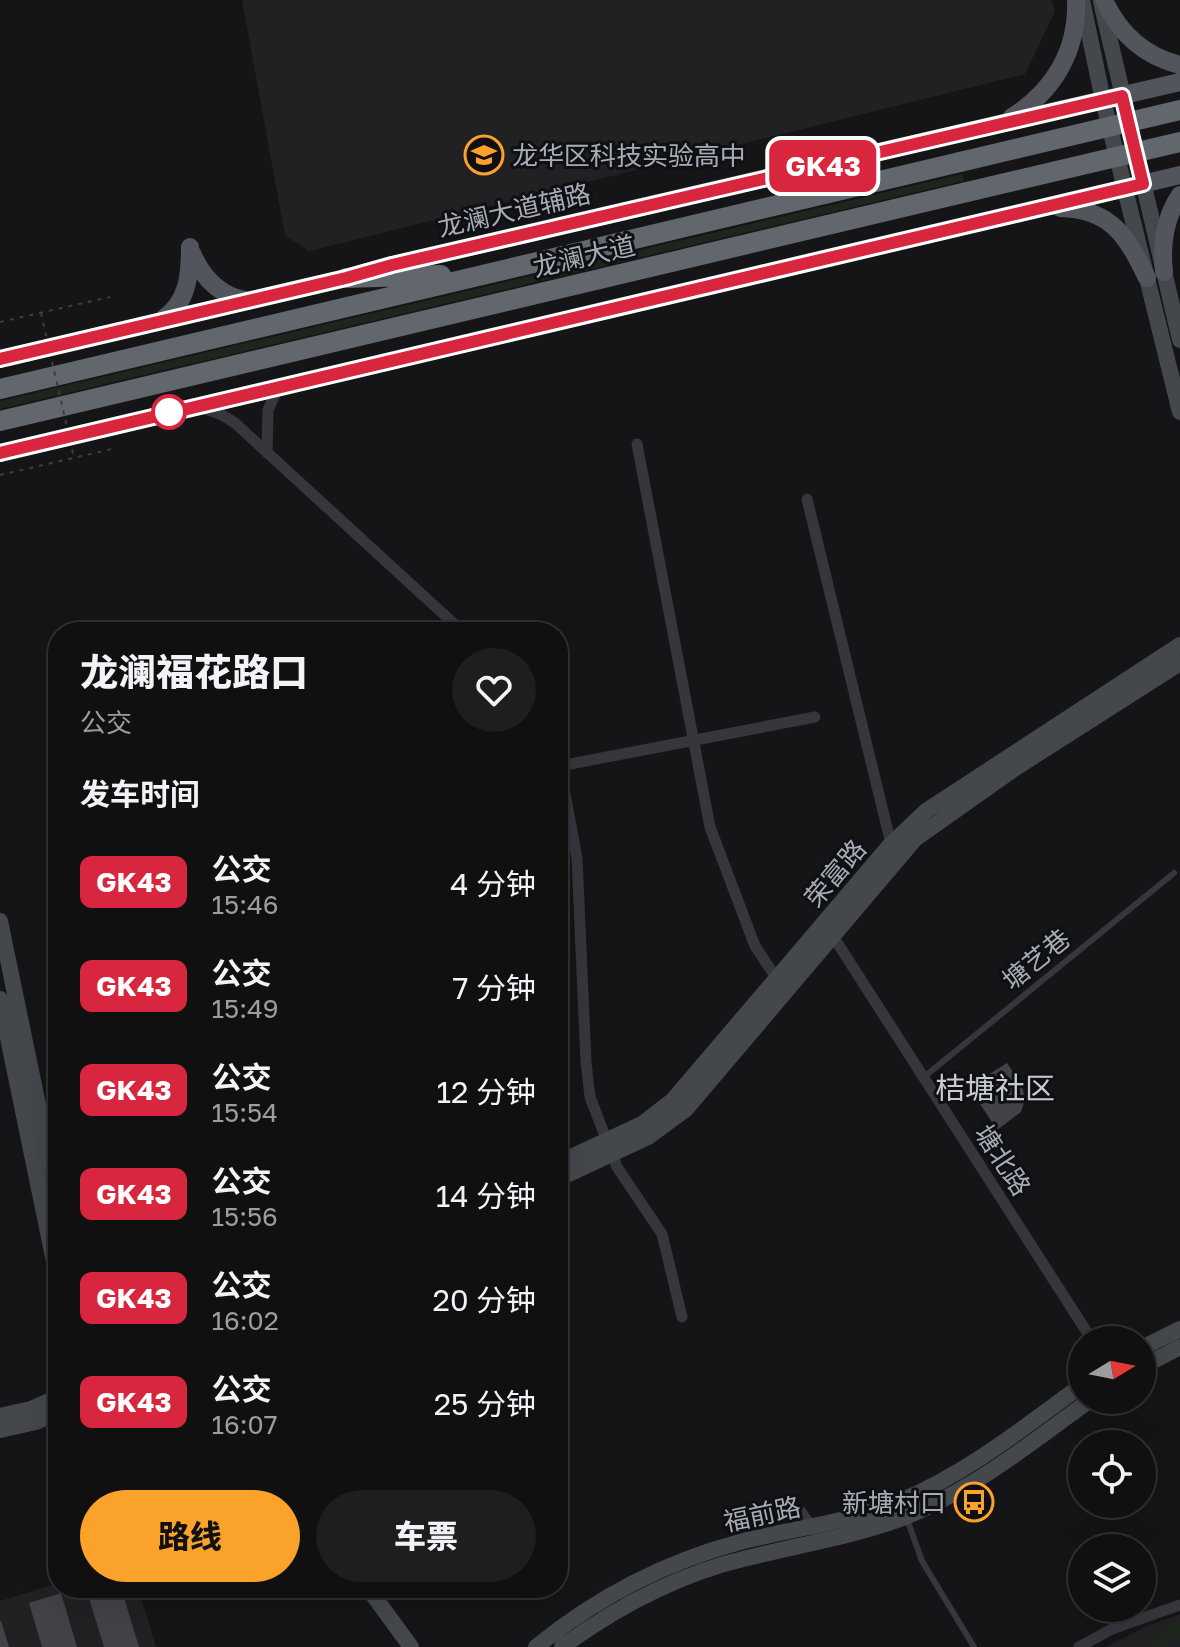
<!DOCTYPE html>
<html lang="zh">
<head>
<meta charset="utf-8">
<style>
	:root { --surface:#101011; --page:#1e1e1f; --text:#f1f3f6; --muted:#9c9d9f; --line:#303031; --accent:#faa22a }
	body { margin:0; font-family:"Golos Text","Noto Sans SC",sans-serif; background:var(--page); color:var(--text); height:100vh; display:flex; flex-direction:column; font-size:30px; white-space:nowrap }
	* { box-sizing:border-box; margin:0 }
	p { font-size:26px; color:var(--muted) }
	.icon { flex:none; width:44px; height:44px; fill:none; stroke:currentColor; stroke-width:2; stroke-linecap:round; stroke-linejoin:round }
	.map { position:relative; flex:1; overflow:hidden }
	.drawer { position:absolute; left:48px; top:622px; width:520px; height:976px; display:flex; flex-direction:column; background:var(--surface); border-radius:32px; box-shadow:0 8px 32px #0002,0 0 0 2px var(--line) }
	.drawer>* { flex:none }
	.badge { padding:0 16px; border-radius:12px; font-size:28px; line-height:52px }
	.needle { width:52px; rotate:80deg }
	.buttons { position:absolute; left:1068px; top:1326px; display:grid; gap:16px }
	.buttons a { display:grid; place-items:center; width:88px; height:88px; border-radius:50%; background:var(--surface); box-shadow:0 8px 32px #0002,0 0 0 2px var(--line); font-size:40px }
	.map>.badge { position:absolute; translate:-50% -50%; box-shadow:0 0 0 4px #fff }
	h2 { padding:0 32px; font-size:30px; line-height:72px }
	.round { display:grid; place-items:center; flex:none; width:84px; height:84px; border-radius:42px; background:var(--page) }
	.overview { display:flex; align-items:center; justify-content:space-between; height:136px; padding:0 32px }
	h1 { font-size:38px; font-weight:800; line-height:60px }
	.button { display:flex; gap:16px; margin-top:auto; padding:16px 32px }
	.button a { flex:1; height:92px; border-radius:48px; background:var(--accent); color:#111; font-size:32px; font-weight:800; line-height:92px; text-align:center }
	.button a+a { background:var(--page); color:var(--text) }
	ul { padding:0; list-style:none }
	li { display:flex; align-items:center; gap:24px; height:104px; padding:0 32px }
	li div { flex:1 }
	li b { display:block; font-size:30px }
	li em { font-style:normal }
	li .badge { min-width:88px; font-weight:700; text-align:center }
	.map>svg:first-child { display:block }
	.built { fill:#212124 }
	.green { fill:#1d251d }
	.building { fill:#414347 }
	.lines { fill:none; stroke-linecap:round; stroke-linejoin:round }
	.path { stroke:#3c3e43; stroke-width:2; stroke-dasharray:4 6; stroke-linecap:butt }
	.lane { stroke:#36373c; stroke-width:6 }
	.street { stroke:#36373c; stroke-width:11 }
	.secondary { stroke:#44474c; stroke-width:16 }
	.primary { stroke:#52555b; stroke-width:18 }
	.highway { stroke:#62666d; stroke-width:20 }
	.path-bridge { stroke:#3c3e43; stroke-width:2; stroke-dasharray:4 6; stroke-linecap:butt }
	.highway-bridge { stroke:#62666d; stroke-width:20 }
	.line-casing { stroke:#fff; stroke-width:18 }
	.line { stroke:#d7263d; stroke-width:12 }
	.stop-dot { fill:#fff; stroke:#d7263d; stroke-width:4 }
	.labels { text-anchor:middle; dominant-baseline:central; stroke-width:6; stroke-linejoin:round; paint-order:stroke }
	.poi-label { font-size:26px; fill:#a6adb8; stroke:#101012; text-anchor:start }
	.street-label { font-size:26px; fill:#a6adb8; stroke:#101012 }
	.quarter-label { font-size:30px; fill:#c7ccd4; stroke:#101012 }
</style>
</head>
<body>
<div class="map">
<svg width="1180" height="1647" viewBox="0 0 1180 1647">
	<rect width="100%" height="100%" fill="#151517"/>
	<path class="built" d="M242 0H1052L1055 11 1025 74 309 251 285 235Z
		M58 1583V1588H138L156 1647H0V1601Z
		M1180 1614V1647H1106L1147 1626Z"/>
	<path class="green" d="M962 174 964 181 0 409V401Z
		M1180 1618V1635L1164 1647H1144L1160 1628Z"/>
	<path class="building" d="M1007 1063 1022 1086 1025 1099 1021 1112 997 1130 969 1087Z
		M86 1588H121L139 1647H104Z
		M61 1593 77 1647H42L29 1603Z
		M0 1621H1L9 1647H0Z"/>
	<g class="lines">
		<path class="path" d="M0 322 110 297
			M0 475 112 449"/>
		<path class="lane" d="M924 1077 1174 873
			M907 1519 922 1561 974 1647"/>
		<path class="street" d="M201 407 222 415 235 423 463 632
			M637 444 710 827 755 946 777 979
			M267 453 268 410 278 388
			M807 499 891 844
			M558 756 577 858 586 1062 590 1097 617 1167 662 1234 682 1317
			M560 766 815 717
			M831 933 1092 1340
			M801 1512 813 1529
			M1079 1647 1112 1629 1180 1605"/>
		<path class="secondary" d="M1082 0 1103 100 1180 412
			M1101 2 1180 340
			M0 921 58 1201
			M0 999 58 1281
			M558 1163 642 1124 673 1100 891 844 926 811 1180 645
			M558 1179 648 1137 686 1109 915 839 1014 769 1180 663
			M1142 1348 1180 1329
			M1142 1367 1180 1347
			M0 1416 31 1409 58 1397
			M0 1430 36 1422 58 1412
			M368 1588 411 1647
			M536 1647C596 1598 665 1562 740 1542 793 1528 847 1523 898 1502 966 1474 1023 1428 1082 1385
			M562 1647C618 1606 679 1574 747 1558 799 1545 850 1537 900 1519 970 1492 1030 1444 1090 1400"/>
		<path class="primary" d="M1104 0C1119 33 1144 56 1180 65
			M1012 117C1054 91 1078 50 1076 0
			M1060 208C1111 209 1127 236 1147 278
			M192 253C203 279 221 297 249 301
			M1164 272C1161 245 1164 219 1180 195
			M163 319C188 302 190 275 190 247
			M0 359 346 278 392 265 1180 82
			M0 453 1180 175"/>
		<path class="highway" d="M346 278 441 275
			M0 389 960 162
			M0 421 967 192"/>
		<path class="path-bridge" d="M41 313 74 458"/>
		<path class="highway-bridge" d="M960 162 1180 110
			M967 192 1180 142"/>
	</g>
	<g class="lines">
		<defs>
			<path id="line" d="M0 359 346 278 392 265 1122 96 1143 184 0 453"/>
		</defs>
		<use href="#line" class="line-casing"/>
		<use href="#line" class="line"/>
	</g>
	<defs>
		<symbol id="school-ring" viewBox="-11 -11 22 22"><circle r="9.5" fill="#101012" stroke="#faa22a" stroke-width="1.5"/><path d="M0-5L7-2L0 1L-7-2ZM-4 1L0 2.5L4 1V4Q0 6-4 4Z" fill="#faa22a"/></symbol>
		<symbol id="bus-ring" viewBox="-11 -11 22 22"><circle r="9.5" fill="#101012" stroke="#faa22a" stroke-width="1.5"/><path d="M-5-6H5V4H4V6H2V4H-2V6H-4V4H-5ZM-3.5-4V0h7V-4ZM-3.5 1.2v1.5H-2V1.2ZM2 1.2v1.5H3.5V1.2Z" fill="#faa22a"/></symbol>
	</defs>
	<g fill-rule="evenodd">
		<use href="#school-ring" x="462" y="133" width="44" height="44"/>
		<use href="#bus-ring" x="952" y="1480" width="44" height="44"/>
	</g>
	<circle class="stop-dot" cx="169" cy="412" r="16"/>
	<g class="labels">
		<g class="poi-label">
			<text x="512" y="155">龙华区科技实验高中</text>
			<text x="946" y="1502" text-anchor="end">新塘村口</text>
		</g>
		<g class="street-label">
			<text transform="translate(514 210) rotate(-13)">龙澜大道辅路</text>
			<text transform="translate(584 256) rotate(-13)">龙澜大道</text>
			<text transform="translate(835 873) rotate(-50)">荣富路</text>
			<text transform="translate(1036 959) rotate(-39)">塘艺巷</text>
			<text transform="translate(1003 1160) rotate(57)">塘北路</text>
			<text transform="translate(762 1514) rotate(-12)">福前路</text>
		</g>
		<g class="quarter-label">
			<text x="995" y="1088">桔塘社区</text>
		</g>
	</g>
</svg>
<div class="buttons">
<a><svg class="needle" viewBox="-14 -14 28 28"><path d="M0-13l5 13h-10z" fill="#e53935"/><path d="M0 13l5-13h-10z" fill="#9c9d9f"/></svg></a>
<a><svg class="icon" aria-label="locate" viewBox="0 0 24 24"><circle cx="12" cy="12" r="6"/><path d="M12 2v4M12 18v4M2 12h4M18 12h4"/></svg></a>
<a><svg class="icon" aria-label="layers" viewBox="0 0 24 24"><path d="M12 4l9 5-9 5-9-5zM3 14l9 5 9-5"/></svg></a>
</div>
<b class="badge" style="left:823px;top:166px;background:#d7263d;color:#fff">GK43</b>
<section class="drawer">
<div class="overview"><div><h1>龙澜福花路口</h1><p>公交</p></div><a class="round"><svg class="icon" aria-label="heart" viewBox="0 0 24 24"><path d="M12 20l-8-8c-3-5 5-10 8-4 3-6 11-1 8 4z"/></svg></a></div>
<h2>发车时间</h2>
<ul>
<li><span class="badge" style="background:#d7263d;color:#fff">GK43</span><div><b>公交</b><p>15:46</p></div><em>4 分钟</em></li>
<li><span class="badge" style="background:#d7263d;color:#fff">GK43</span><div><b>公交</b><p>15:49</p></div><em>7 分钟</em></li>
<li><span class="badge" style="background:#d7263d;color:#fff">GK43</span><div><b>公交</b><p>15:54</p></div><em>12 分钟</em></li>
<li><span class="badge" style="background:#d7263d;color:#fff">GK43</span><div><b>公交</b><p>15:56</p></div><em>14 分钟</em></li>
<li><span class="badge" style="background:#d7263d;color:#fff">GK43</span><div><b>公交</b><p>16:02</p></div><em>20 分钟</em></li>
<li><span class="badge" style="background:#d7263d;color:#fff">GK43</span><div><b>公交</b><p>16:07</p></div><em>25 分钟</em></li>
</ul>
<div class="button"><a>路线</a><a>车票</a></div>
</section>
</div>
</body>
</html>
